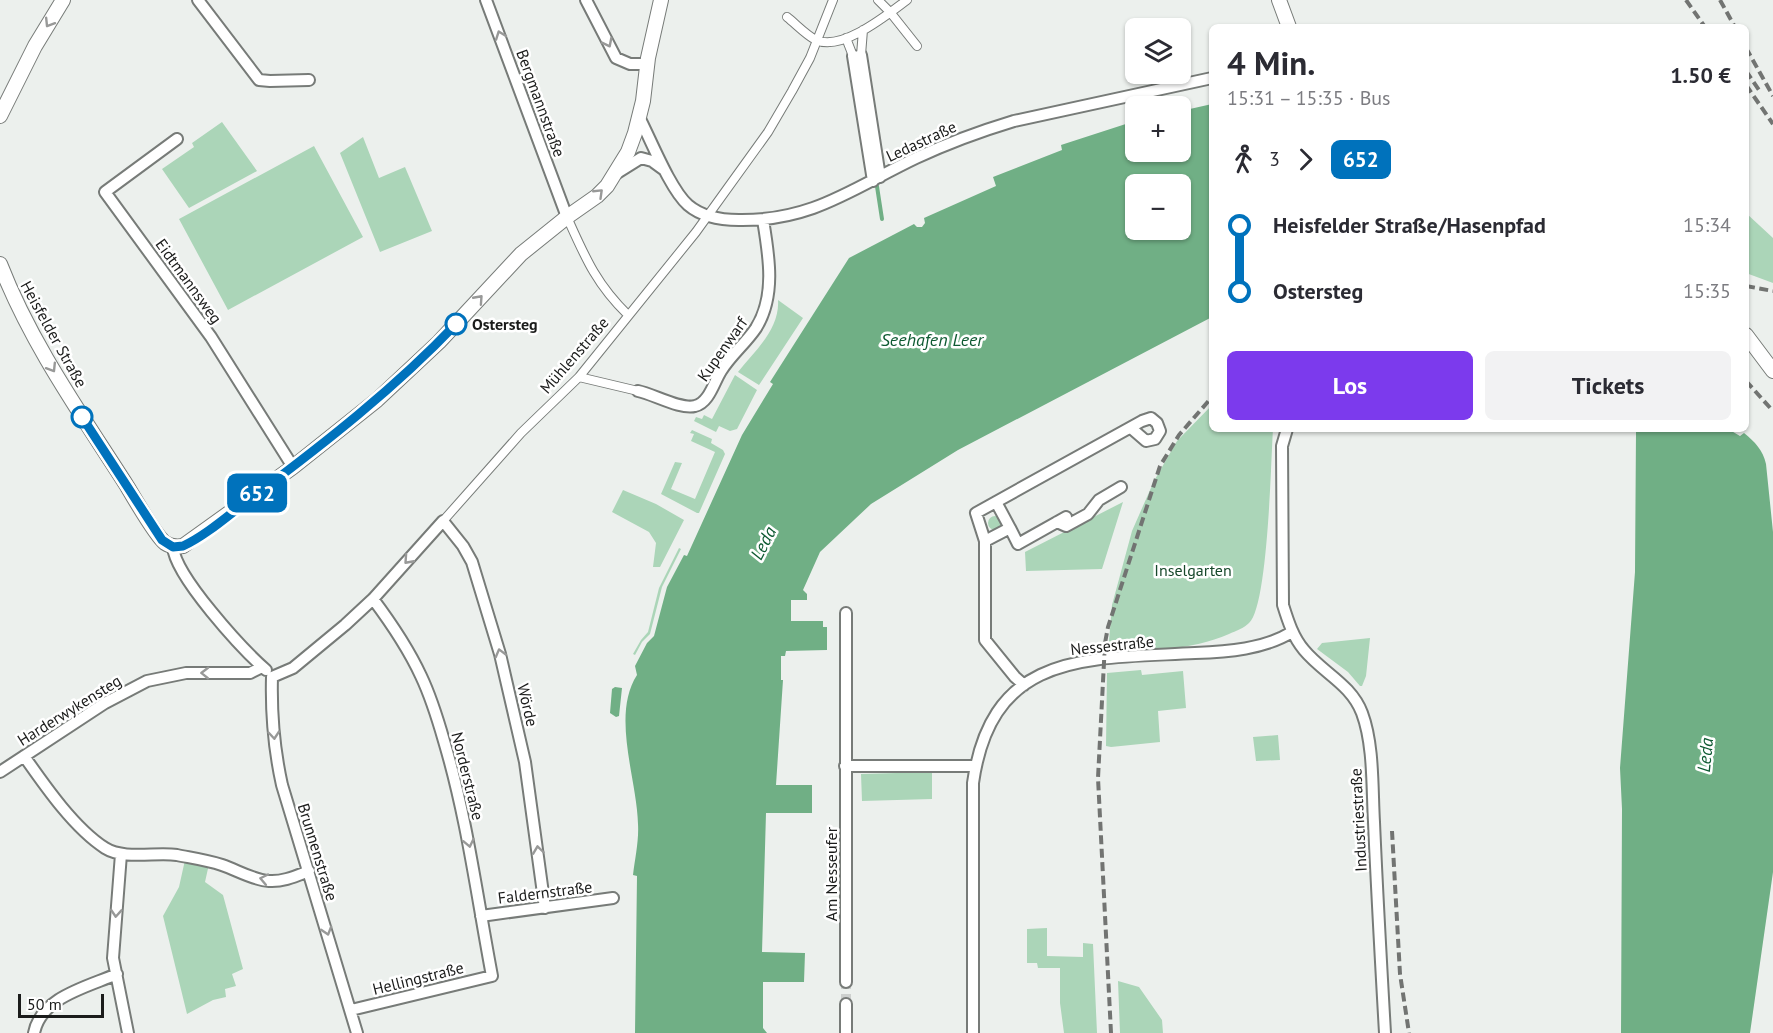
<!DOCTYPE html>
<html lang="de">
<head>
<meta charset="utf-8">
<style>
	:root { --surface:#fff; --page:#f2f2f3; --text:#2b2b33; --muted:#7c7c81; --accent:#7c3aed }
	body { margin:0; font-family:"PT Sans",sans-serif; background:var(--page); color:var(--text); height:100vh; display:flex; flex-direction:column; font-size:22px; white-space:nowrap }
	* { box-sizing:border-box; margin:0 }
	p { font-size:20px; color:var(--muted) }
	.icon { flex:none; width:33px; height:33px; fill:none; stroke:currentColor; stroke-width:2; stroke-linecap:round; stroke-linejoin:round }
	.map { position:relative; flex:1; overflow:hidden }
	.details { position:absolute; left:1209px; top:24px; width:540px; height:408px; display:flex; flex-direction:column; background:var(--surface); border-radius:9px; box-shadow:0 2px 4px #0004 }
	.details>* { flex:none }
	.badge { padding:0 12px; border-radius:9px; font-size:21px; line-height:39px }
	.buttons { position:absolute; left:1125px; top:18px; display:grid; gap:12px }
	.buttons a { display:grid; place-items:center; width:66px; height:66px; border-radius:9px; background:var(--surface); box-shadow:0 2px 4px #0004; font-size:30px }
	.scale { position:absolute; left:18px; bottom:15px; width:86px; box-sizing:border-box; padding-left:6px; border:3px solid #1b1c1b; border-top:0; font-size:16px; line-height:21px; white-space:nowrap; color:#1b1c1b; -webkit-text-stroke:4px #fff; paint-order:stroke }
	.map>.badge { position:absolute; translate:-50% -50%; box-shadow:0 0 0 3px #fff }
	.legs { display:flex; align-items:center; gap:9px; height:66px; padding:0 18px; font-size:20px }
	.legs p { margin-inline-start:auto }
	.summary { display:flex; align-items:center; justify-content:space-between; height:102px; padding:0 18px }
	h1 { font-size:33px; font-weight:700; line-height:45px }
	.action { display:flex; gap:12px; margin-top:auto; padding:12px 18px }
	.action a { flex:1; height:69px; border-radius:9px; background:var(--accent); color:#fff; font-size:24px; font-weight:700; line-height:69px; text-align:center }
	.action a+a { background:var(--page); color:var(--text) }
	ul { padding:0 18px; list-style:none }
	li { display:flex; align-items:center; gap:21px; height:66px; font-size:22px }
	li i { display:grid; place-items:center; width:9px; height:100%; margin:0 8px; background:currentColor }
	li i::after { content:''; width:15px; height:15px; margin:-8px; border:4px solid; border-radius:50%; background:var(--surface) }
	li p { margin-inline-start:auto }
	li:first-child i { background:linear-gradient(#0000 50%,currentColor 0) }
	li:last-child i { background:linear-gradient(currentColor 50%,#0000 0) }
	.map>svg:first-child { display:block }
	.green { fill:#abd5b8 }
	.water { fill:#70af85; fill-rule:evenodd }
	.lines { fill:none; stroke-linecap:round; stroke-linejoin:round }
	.stream { stroke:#70af85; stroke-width:4 }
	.minor-tunnel { stroke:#cdd0ce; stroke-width:10; stroke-dasharray:10 5; stroke-linecap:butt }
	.pedestrian-casing { stroke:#777b78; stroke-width:10 }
	.minor-casing { stroke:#777b78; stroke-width:14 }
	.secondary-casing { stroke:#777b78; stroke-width:16 }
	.pedestrian { stroke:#fff; stroke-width:8 }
	.minor { stroke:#fff; stroke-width:10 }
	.secondary { stroke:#fff; stroke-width:14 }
	.rail { stroke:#727472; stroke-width:4; stroke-dasharray:9 4.5; stroke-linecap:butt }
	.oneway { stroke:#989998 }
	.line-1-casing { stroke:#fff; stroke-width:14 }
	.line-1 { stroke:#0072bc; stroke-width:9 }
	.stop-1-dot { fill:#fff; stroke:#0072bc; stroke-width:3 }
	.labels { text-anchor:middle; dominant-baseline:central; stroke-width:5; stroke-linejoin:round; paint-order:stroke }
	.street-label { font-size:16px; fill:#1b1c1b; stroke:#fff }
	.stop-label { font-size:16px; font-weight:bold; fill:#1b1c1b; stroke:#fff; text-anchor:start }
	.park-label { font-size:16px; fill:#17482b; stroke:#fff }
	.water-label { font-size:18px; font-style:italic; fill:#0e5a32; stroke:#fff }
</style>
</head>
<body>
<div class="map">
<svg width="1773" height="1033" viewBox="0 0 1773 1033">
	<rect width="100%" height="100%" fill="#ecf0ed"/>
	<path class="green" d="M222 122 257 171 189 208 162 169 194 147 192 143Z
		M363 137 379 178 405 167 432 231 380 252 340 153Z
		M314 146 363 237 228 310 179 219Z
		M1746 213 1773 238V283L1746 273Z
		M778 300 803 318 759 385 738 372C755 351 780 329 778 300Z
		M735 375 757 390 737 429 730 431 719 426 716 432 694 421 696 417 702 419 704 415 712 419Z
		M1212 405V429H1273C1271 460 1268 607 1249 623 1244 628 1236 631 1229 634 1190 651 1149 650 1108 653L1112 605 1132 531 1154 481 1177 441Z
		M692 430 712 439 711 443 723 450 725 454 699 513H697L661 494 675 462 682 463 671 489 695 499 715 452 691 441 694 434 690 433Z
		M623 490 656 504 684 520 660 567H653L656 543 649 532 612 512Z
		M1123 502 1102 569 1026 571 1025 552Z
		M988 523a7 7 0 1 1 14 0a7 7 0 1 1-14 0Z
		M679 548 681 549 662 587 650 634 642 642 635 655 633 654 641 640 648 632 659 588Z
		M1370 638 1366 676 1362 686H1360L1348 672 1317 649 1322 643Z
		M1141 670 1142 675 1183 671 1186 708 1158 711 1160 742 1111 747 1106 746 1107 673Z
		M1278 735 1280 760 1256 761 1253 737Z
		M932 772V799L862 801 861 774Z
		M185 860 209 864 205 882 223 895 243 969 232 974 236 986 225 989 226 997 213 1000 187 1014 163 916 179 887Z
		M1047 928V956L1083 957V943L1093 944 1097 1033H1064L1060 1003V968H1038L1037 963H1027V929Z
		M1118 981 1139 987 1162 1020 1163 1033H1120Z"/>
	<path class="water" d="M1212 104V317L958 450 871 504 820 552 803 590 807 594V600H791V621H823V627H827V650L786 651 785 656H781V680H783L776 785H812V813H766L762 952 805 953 804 982H763V1028L767 1033H635L637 876 633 875C635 858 639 841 638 824 637 779 611 715 637 675L635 666 647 643 654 636 667 587 684 555 687 556 742 435 773 384 770 382 849 258 914 224 917 227H922L925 223 924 218 996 186 993 177 1062 150 1061 145 1135 121 1136 152H1180L1181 111ZM1136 184H1180V230H1136Z
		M1631 429H1728L1740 436 1744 433C1755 442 1763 450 1766 464L1773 532V872L1750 1033H1621L1622 809 1620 768 1635 572 1636 432Z
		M615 687 622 688 619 716 616 717 610 713 612 689Z"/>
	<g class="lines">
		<path class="stream" d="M876 180 882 219"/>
		<path class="minor-tunnel" d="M846 1004V982"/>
		<defs>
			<path id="pedestrian" d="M878 0 890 12 917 46
				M787 17C796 24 806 35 816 40 842 52 888 14 907 0
				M846 38 853 56 861 55 863 30
				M567 217C585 257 596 284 628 315
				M579 377 638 391
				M443 521 521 433 579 377 696 232 768 132 792 91 810 58 833 0"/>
			<path id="minor" d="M198 0 259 80 270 81 309 80
				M486 0 567 217
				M586 0 616 58 630 64H647
				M861 55 880 177
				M853 56 873 181
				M639 117C651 140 670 189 688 205 702 217 720 220 739 220 813 221 853 188 916 158 948 143 981 131 1014 121L1212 78
				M177 139 105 192 211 337 293 467
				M617 173 641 158 652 161 663 169
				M638 391C653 394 681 410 695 406 709 403 714 382 721 371 731 355 746 343 756 328 776 296 769 256 763 220
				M1287 429 1282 446 1283 605C1288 621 1293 637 1304 650 1323 673 1351 684 1362 713 1374 745 1372 789 1374 822 1377 893 1381 963 1385 1033
				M1057 522 1066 526 1088 514 1099 500 1121 487
				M1010 528 1018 544 1066 517
				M985 541 1010 528 996 502
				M173 547C175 576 242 649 266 670
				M846 613V982
				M272 677 293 668 345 625 373 599 443 521 463 546 472 562 500 654 525 762 545 908
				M272 677C271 714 274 749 282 785L357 1033
				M1024 685 1015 677 985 640V541L976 513 1142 421 1151 418 1157 423 1160 431 1155 439 1146 441 1131 428
				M24 756C45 786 74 828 105 848 124 860 155 852 177 855 192 858 207 860 222 865 237 870 253 880 269 881 283 882 296 876 309 871
				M845 766H975
				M0 772 105 703 147 681 186 673H250L262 667
				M121 854 113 958 128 1033
				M481 916 613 898
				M351 1010 492 976C477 897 467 818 444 741 438 720 431 697 421 676 408 648 391 623 373 599
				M34 1033C41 997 87 987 117 974
				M846 1033V1004
				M973 1033V783C992 650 1088 659 1195 653 1228 652 1264 649 1292 632"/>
			<path id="secondary" d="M1279 0 1289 27
				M0 116 35 46 63 0
				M0 264C31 344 81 414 127 486 134 498 156 536 165 543 171 547 176 547 183 546L293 467 377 400 439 342 521 254 567 217 597 196 607 186 628 152 635 133 643 101 648 58 661 0
				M1746 335 1773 371"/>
		</defs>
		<use href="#pedestrian" class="pedestrian-casing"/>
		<use href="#minor" class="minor-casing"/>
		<use href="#secondary" class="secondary-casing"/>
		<use href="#pedestrian" class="pedestrian"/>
		<use href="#minor" class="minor"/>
		<use href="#secondary" class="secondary"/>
		<path class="rail" d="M1686 0 1705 27
			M1720 0 1735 27
			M1746 48 1773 96
			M1746 71 1759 90
			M1746 85 1773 124
			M1746 286 1773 291
			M1746 381 1773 411
			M1392 831 1400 974 1409 1033
			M1111 1033 1098 778 1105 643 1108 627 1160 466 1179 435 1212 397"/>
	</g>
	<defs><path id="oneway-chevron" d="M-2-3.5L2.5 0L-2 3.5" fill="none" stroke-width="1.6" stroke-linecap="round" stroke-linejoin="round" transform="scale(1.5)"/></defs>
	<g class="oneway">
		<use href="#oneway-chevron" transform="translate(49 23) rotate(122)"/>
		<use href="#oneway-chevron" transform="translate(500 35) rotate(-110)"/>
		<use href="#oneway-chevron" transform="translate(608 43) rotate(63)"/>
		<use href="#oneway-chevron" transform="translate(599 193) rotate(-44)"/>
		<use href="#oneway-chevron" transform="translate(479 299) rotate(-48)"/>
		<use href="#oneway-chevron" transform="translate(52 368) rotate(58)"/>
		<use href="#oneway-chevron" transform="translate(408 560) rotate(132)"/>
		<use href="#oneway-chevron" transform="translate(500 653) rotate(-105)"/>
		<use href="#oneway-chevron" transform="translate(205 673) rotate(-179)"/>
		<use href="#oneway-chevron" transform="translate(274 735) rotate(85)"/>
		<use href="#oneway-chevron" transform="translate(469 843) rotate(78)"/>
		<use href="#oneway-chevron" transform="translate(538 850) rotate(-98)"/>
		<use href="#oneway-chevron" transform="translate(264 879) rotate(-168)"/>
		<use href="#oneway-chevron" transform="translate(116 913) rotate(94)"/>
		<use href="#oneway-chevron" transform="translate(327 931) rotate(73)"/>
	</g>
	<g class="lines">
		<defs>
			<path id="line-1" d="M82 417 162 540 173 547 183 546C207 535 232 512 254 496 325 443 395 388 456 324"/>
		</defs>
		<use href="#line-1" class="line-1-casing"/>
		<use href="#line-1" class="line-1"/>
	</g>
	<g class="stop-1-dot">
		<circle cx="456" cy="324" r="10"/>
		<circle cx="82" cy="417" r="10"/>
	</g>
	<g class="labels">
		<g class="street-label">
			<text transform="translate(541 103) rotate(70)">Bergmannstraße</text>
			<text transform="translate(921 141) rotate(-25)">Ledastraße</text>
			<text transform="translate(189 281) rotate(54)">Eidtmannsweg</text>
			<text transform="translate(54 334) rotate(61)">Heisfelder Straße</text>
			<text transform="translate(722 349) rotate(-55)">Kupenwarf</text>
			<text transform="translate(574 355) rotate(-49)">Mühlenstraße</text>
			<text transform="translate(1112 645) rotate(-6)">Nessestraße</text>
			<text transform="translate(528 705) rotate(77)">Wörde</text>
			<text transform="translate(69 710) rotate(-32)">Harderwykensteg</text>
			<text transform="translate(468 776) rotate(76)">Norderstraße</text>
			<text transform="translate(1358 820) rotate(-93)">Industriestraße</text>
			<text transform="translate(318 852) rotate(73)">Brunnenstraße</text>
			<text transform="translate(831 874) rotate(-90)">Am Nesseufer</text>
			<text transform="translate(545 892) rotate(-7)">Faldernstraße</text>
			<text transform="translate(418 978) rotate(-14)">Hellingstraße</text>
		</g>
		<g class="stop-label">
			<text x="472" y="324">Ostersteg</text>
		</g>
		<g class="park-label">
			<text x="1193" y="570">Inselgarten</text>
		</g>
		<g class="water-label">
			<text x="932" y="339">Seehafen Leer</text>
			<text transform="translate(763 543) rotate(-63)">Leda</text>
			<text transform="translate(1705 755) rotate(-84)">Leda</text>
		</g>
	</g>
</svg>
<div class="buttons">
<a><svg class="icon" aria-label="layers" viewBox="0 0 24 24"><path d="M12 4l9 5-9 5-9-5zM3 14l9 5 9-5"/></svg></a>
<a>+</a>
<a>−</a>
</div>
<div class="scale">50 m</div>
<b class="badge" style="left:257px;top:493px;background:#0072bc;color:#fff">652</b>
<section class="details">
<div class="summary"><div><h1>4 Min.</h1><p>15:31 – 15:35 · Bus</p></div><b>1.50 €</b></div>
<div class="legs"><svg class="icon" aria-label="walk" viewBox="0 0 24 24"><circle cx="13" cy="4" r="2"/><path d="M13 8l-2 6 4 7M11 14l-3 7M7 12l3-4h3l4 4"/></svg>3<svg class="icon" aria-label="forward" viewBox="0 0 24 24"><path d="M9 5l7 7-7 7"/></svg><b class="badge" style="background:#0072bc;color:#fff">652</b></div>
<ul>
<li><i style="color:#0072bc"></i><b>Heisfelder Straße/Hasenpfad</b><p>15:34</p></li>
<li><i style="color:#0072bc"></i><b>Ostersteg</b><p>15:35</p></li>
</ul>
<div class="action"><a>Los</a><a>Tickets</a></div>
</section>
</div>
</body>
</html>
